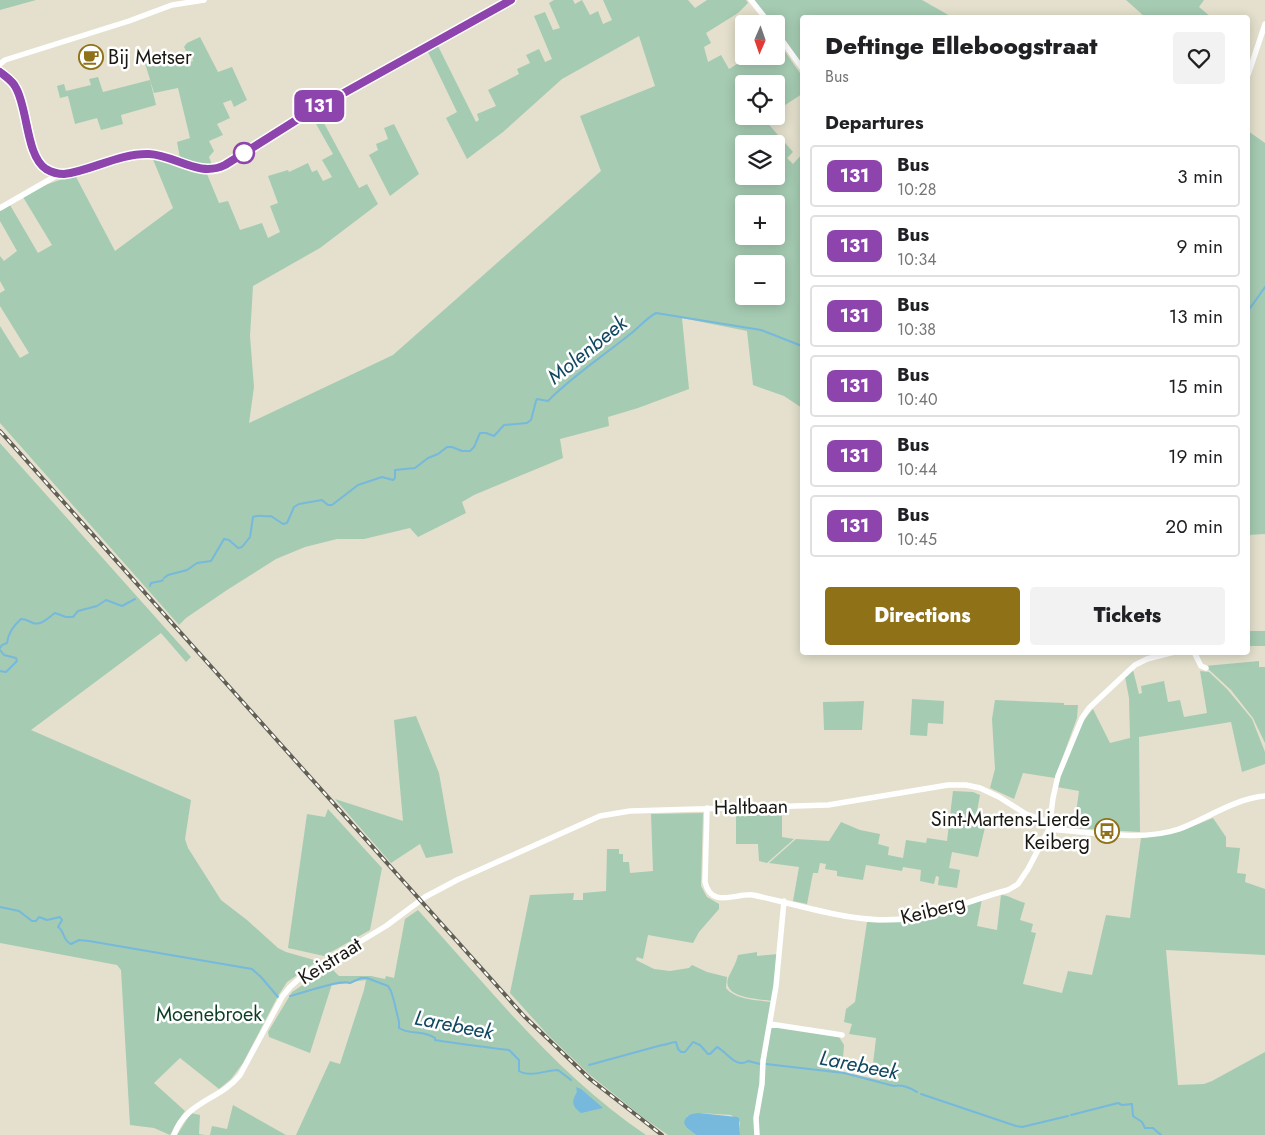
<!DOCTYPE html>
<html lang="en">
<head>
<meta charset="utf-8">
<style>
	:root { --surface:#fff; --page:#f2f2f2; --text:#202124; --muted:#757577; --line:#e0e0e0; --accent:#8f7217 }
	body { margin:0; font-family:Jost,sans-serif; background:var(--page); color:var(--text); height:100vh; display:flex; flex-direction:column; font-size:19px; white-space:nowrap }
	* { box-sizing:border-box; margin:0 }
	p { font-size:16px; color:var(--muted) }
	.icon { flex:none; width:28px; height:28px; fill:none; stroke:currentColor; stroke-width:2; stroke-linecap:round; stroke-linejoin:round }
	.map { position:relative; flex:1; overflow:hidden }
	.sheet { position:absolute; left:800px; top:15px; width:450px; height:640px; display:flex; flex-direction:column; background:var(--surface); border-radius:5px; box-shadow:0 2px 12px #0003 }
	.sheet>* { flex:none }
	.badge { padding:0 10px; border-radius:8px; font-size:18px; line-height:32px }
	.needle { width:32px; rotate:182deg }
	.tools { position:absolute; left:735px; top:15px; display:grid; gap:10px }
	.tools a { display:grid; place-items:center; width:50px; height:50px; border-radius:5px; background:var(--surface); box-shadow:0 2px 12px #0003; font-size:25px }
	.map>.badge { position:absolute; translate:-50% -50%; box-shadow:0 0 0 2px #fff }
	h2 { padding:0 25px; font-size:19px; line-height:45px }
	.round { display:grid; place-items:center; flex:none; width:52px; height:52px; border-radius:5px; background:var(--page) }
	.headline { display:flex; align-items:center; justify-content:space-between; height:85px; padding:0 25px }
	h1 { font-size:24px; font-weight:800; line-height:38px }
	.action { display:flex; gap:10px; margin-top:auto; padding:10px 25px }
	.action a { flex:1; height:58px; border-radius:5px; background:var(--accent); color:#fff; font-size:20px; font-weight:800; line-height:58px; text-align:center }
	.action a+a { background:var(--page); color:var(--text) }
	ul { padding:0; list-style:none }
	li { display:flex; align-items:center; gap:15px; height:62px; margin:0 10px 8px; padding:0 15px; border:2px solid var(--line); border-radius:5px }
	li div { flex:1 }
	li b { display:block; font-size:19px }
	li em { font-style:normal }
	li .badge { min-width:55px; font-weight:700; text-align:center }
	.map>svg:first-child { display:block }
	.green { fill:#a5cbb2; fill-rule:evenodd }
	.water { fill:#76b9dd }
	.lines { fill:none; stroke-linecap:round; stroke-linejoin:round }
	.stream { stroke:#76b9dd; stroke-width:2 }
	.minor { stroke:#fff; stroke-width:5.5 }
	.rail-casing { stroke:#625f54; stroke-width:4 }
	.rail { stroke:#fff; stroke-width:2; stroke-dasharray:5.5; stroke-linecap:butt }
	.line-casing { stroke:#fff; stroke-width:11 }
	.line { stroke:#8e44ad; stroke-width:8 }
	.stop-dot { fill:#fff; stroke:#8e44ad; stroke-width:2.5 }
	.labels { text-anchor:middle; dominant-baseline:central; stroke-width:5; stroke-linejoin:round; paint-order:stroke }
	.poi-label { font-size:20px; fill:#1a1812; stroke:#fff; text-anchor:start }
	.street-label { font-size:20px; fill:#1a1812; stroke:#fff }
	.park-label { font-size:20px; fill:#0d3e24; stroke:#fff }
	.water-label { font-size:21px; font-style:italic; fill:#114861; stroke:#fff }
</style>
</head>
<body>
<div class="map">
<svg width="1265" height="1135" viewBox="0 0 1265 1135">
	<rect width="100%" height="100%" fill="#e4e0cd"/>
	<path class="green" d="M0 0H36L0 10Z
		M554 0H573L575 4 582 0 590 15 598 11 603 24 612 20 603 0H688L695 8 707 0H746L748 3 738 13 706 33 711 43 704 47 708 62 721 55 729 69 750 56H776L777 40 802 76V94L776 111V84H744V116H767L764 119 793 152 787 158 793 164 802 154V408L784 396 753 385 747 331 682 318 689 389 638 408 608 417 609 426 560 439 563 458 474 495 462 502 466 513 418 537 410 528 364 539H337L305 547 276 559 227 590 186 618 179 625 0 423V326L20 358 29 353 0 306V293L5 290 0 281V256L4 261 17 251 0 221V211L10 205 38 253 52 245 23 197 45 185 75 175 115 251 173 208 152 157 195 172 207 174 219 203 228 201 240 230 262 223 268 238 280 232 270 206 278 203 268 176 288 170 289 172 308 163 312 172 317 170 323 181 332 177 322 160 333 154 311 115 318 112 359 188 367 184 378 204 320 248 253 286 250 336 254 387 249 423 393 355 601 171 580 116 655 86 639 36 562 79 503 132 467 159 446 118 457 112 428 52 438 46 476 122 479 120 477 114 496 106 488 90 519 74 517 69 530 63 526 55 539 49 545 62 552 59 534 16 545 12 553 30 560 28 549 3ZM744 144H776V176H744ZM744 204H776V236H744ZM744 264H776V296H744Z
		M753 0H922L952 17 802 18V65L776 29V24H772Z
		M1126 0H1204L1199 7 1211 17H1145Z
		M200 37 218 72 232 67 247 100 234 107 231 100 223 103 230 118 217 124 223 135 209 141 214 151 209 157 212 165 201 164 180 158 177 142 190 138 178 88 154 93 145 63 166 55 168 57 180 53 184 64 193 61 190 51H186L184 47 187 43Z
		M98 77 103 92 150 80 156 105 121 115 123 124 101 130 97 118 75 124 68 96 60 98 57 86 64 84 66 91 91 85 89 79Z
		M394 124 419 174 390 196 369 155 378 150 376 144 388 139 384 128Z
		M1248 131 1265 143V534L1248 535Z
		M0 443 191 657 186 662 161 633 31 730 191 800 185 839 188 848 221 900 247 920 278 948 286 952 314 960 315 963 287 982 278 996 243 1063 231 1079 219 1089 180 1058 154 1083 185 1111 177 1122 170 1135 154 1128 130 1125 121 970 117 965 0 943Z
		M1248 631H1265V646H1248Z
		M1259 661V667H1265V743L1253 718 1231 690 1205 666Z
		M1133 670 1139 694 1142 693 1141 686 1164 681 1168 702 1180 700 1184 717 1207 713 1200 671 1209 672 1227 689 1252 719 1265 752V764L1242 772 1231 722 1139 737 1140 832 1074 828 1079 791 1057 787C1066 761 1074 730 1093 709L1110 743 1130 738 1129 698 1125 677Z
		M912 699 944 701 943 724 928 723 927 736 910 735Z
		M995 700 1064 703V705H1078L1077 718 1055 778 1023 773 1014 799 990 788 995 769 992 719Z
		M864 701 862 730H824L823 702Z
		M416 716 439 773 453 853 426 858 420 844 391 863 335 799 403 821 394 720Z
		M953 791 973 792 980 795 976 817 987 819 978 857 952 852 949 868 960 870 957 888 938 885 939 877 936 876 934 884 920 881 921 870 903 867 902 871 866 865 863 880 837 876V871L825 869 826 864 820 863 818 873H813L807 904 793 901 799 867 769 863 796 839 829 841 841 822 860 830 880 834 878 844 889 847 888 855 903 858 906 840 926 843 927 838 947 841Z
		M328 809 382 868 370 930 324 956 288 948 307 814 325 817Z
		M782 810V837L794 839 767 863 759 861 758 844H736V812Z
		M703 813 701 886 707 897 719 904V909L699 932 693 943 648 935 643 959 637 957 636 960 654 969 670 971 689 968 692 965 707 972 727 977 726 988C735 1000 758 1000 771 1002L756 1135H740V1122L731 1115 699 1113 687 1116V1128L696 1135H668L645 1119 590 1075 548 1035 510 993 530 895 574 893 573 900H583V893L606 891 607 849H619V854H623V862H629L630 873 653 871 651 814Z
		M1213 818 1226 837V847L1240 848 1237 873 1246 874 1245 882 1265 889V955L1166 950 1178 1085 1204 1084 1212 1081 1265 1052V1135H759L758 1125 765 1065 771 1028 773 1026 839 1037 844 1045 842 1072 880 1080 883 1067 873 1064 876 1038 849 1034 852 1024 844 1022 846 1009 855 1002 867 922C910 925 942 913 982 899L977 926 997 930 1001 895C1008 895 1017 901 1025 903L1020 920 1033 924 1031 932 1036 933 1023 984 1062 993 1068 971 1092 975 1106 915 1130 918 1141 838 1179 832Z
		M418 910C490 989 556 1074 646 1135H296L330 1061 340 1064 364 990 366 980 332 984 310 1053 269 1037 268 1032 292 992 330 967 339 976H371L385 979 386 976 394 978 405 919Z
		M757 952V956L778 954 772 1001C758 999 719 998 729 976 733 968 736 963 738 955Z
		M233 1105 286 1135H210L212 1126 227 1129Z
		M191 1113 200 1115 199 1134 205 1135H177Z"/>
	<path class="water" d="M576 1087 581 1089 603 1108 581 1113C572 1106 571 1102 577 1092Z
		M699 1113 737 1117 739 1118 740 1135H696L687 1128 684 1123C686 1114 691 1114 699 1113Z"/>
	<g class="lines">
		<path class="stream" d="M1248 311 1265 287
			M164 578 168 575 187 570 197 563 211 561 224 539 229 540 238 548 242 547 250 537 253 517C259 514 264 517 271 516L283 524 287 523 294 507 299 504 322 500 328 505H332L358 485 382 477 393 480 395 478V470L415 468 428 458 438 454 447 447H452L462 451H470L474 447 480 433H486L494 436 504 425 527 423 531 420 536 401 537 399 548 401C570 378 603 356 629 335 639 328 645 319 656 313L761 330 802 346
			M150 586 151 583 161 581 163 580
			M0 648 2 645 7 643C8 633 13 626 21 619 26 619 28 621 33 623 41 626 49 617 55 613L66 617H73L78 611 97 606 106 600 122 606 135 599
			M0 650 4 655 16 658 17 661 6 672 0 671
			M0 907 19 911 32 921H36L39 917 47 920 60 917 62 920 58 927C65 931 62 940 71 944L79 940 89 941 252 969 261 977 278 997
			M290 996C303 993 340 979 350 983L361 978H367L388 986 391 991 394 1001 399 1022V1028C409 1035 424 1030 435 1038V1040C460 1044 484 1047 509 1050L519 1060V1071C530 1078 546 1070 558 1070L571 1080
			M766 1064 844 1073 894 1086C901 1084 911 1088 917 1092
			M589 1065 662 1045C667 1045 671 1042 676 1042L678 1049 681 1052H685L693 1042 700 1045 708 1054H710L717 1047C727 1052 736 1069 748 1061L760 1064
			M921 1094 1016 1126 1022 1127 1068 1116
			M1071 1115 1118 1103 1122 1105 1132 1104 1133 1116 1142 1122 1145 1128H1153L1161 1135"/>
		<path class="minor" d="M751 0 770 24
			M776 32 802 68
			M0 64 5 60 129 21 172 5 204 0
			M0 72C23 89 24 113 31 139 33 150 35 159 43 167 62 184 110 158 133 155 144 154 153 154 164 157 185 162 203 176 225 165L305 114 511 0
			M1248 75 1265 24
			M0 208 54 177 57 173
			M1194 652 1201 666 1206 668
			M707 808 705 882C711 909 736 893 753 895 805 906 859 926 912 918 945 913 976 898 1008 890L1018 884 1028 869 1049 829 1053 798 1058 776 1082 718 1089 708 1135 665 1147 659 1174 652
			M1049 829C1087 832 1143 842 1179 829 1206 819 1236 798 1265 796
			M770 1024 842 1035
			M174 1135C186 1101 220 1100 240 1075L282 997 290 987 300 978 386 926 425 897 457 880 600 816 630 811 828 805 948 785H966L980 788 999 797 1026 814 1049 822
			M757 1135 756 1118 762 1084 763 1061 776 986 784 901"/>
		<defs>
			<path id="rail" d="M0 431 524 1016 590 1079 662 1135"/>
		</defs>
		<use href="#rail" class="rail-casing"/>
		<use href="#rail" class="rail"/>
	</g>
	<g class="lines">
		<defs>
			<path id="line" d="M0 72C6 77 13 81 16 88 28 109 26 156 46 169 51 172 57 174 64 174 91 171 119 153 149 154 175 155 199 178 225 165L306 114 511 0"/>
		</defs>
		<use href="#line" class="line-casing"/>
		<use href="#line" class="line"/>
	</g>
	<defs>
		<symbol id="cafe-ring" viewBox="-11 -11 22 22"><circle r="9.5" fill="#fff" stroke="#8f7217" stroke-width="1.5"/><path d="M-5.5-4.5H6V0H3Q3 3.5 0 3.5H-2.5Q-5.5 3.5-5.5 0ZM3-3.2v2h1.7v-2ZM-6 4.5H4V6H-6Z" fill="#8f7217"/></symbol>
		<symbol id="bus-ring" viewBox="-11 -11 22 22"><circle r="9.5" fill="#fff" stroke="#8f7217" stroke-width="1.5"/><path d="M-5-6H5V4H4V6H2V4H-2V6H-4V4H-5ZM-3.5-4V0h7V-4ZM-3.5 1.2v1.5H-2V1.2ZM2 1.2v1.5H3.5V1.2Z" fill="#8f7217"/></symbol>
	</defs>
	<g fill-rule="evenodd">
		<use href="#cafe-ring" x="77" y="43" width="28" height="28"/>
		<use href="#bus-ring" x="1093" y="817" width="28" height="28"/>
	</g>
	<circle class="stop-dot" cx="244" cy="153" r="10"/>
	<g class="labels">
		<g class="poi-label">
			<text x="108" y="57">Bij Metser</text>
			<text x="1090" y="819" text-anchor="end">Sint-Martens-Lierde<tspan x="1090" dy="23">Keiberg</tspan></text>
		</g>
		<g class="street-label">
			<text transform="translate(751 807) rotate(-1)">Haltbaan</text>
			<text transform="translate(933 910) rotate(-14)">Keiberg</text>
			<text transform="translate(330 961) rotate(-32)">Keistraat</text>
		</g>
		<g class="park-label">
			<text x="209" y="1014">Moenebroek</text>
		</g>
		<g class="water-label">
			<text transform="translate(587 350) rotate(-39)">Molenbeek</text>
			<text transform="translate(454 1025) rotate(11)">Larebeek</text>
			<text transform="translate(859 1065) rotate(11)">Larebeek</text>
		</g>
	</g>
</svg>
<div class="tools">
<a><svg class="needle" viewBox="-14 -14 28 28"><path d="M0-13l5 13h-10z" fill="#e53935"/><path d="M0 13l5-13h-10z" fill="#757577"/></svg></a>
<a><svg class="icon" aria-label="locate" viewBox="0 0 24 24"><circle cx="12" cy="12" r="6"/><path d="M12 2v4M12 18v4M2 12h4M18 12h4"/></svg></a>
<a><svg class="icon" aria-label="layers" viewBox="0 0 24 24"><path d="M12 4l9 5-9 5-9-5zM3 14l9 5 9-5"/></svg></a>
<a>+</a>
<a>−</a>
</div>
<b class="badge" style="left:319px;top:106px;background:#8e44ad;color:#fff">131</b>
<section class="sheet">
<div class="headline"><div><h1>Deftinge Elleboogstraat</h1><p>Bus</p></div><a class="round"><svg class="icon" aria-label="heart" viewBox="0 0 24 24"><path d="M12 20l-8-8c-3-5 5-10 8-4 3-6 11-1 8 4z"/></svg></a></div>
<h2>Departures</h2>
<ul>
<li><span class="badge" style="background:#8e44ad;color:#fff">131</span><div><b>Bus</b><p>10:28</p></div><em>3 min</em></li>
<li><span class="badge" style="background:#8e44ad;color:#fff">131</span><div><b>Bus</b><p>10:34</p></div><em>9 min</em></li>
<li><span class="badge" style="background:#8e44ad;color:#fff">131</span><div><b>Bus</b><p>10:38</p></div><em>13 min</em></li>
<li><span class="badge" style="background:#8e44ad;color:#fff">131</span><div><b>Bus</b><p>10:40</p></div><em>15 min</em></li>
<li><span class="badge" style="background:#8e44ad;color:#fff">131</span><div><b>Bus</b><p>10:44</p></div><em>19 min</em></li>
<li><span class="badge" style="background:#8e44ad;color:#fff">131</span><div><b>Bus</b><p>10:45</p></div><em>20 min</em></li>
</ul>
<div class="action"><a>Directions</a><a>Tickets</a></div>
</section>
</div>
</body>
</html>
